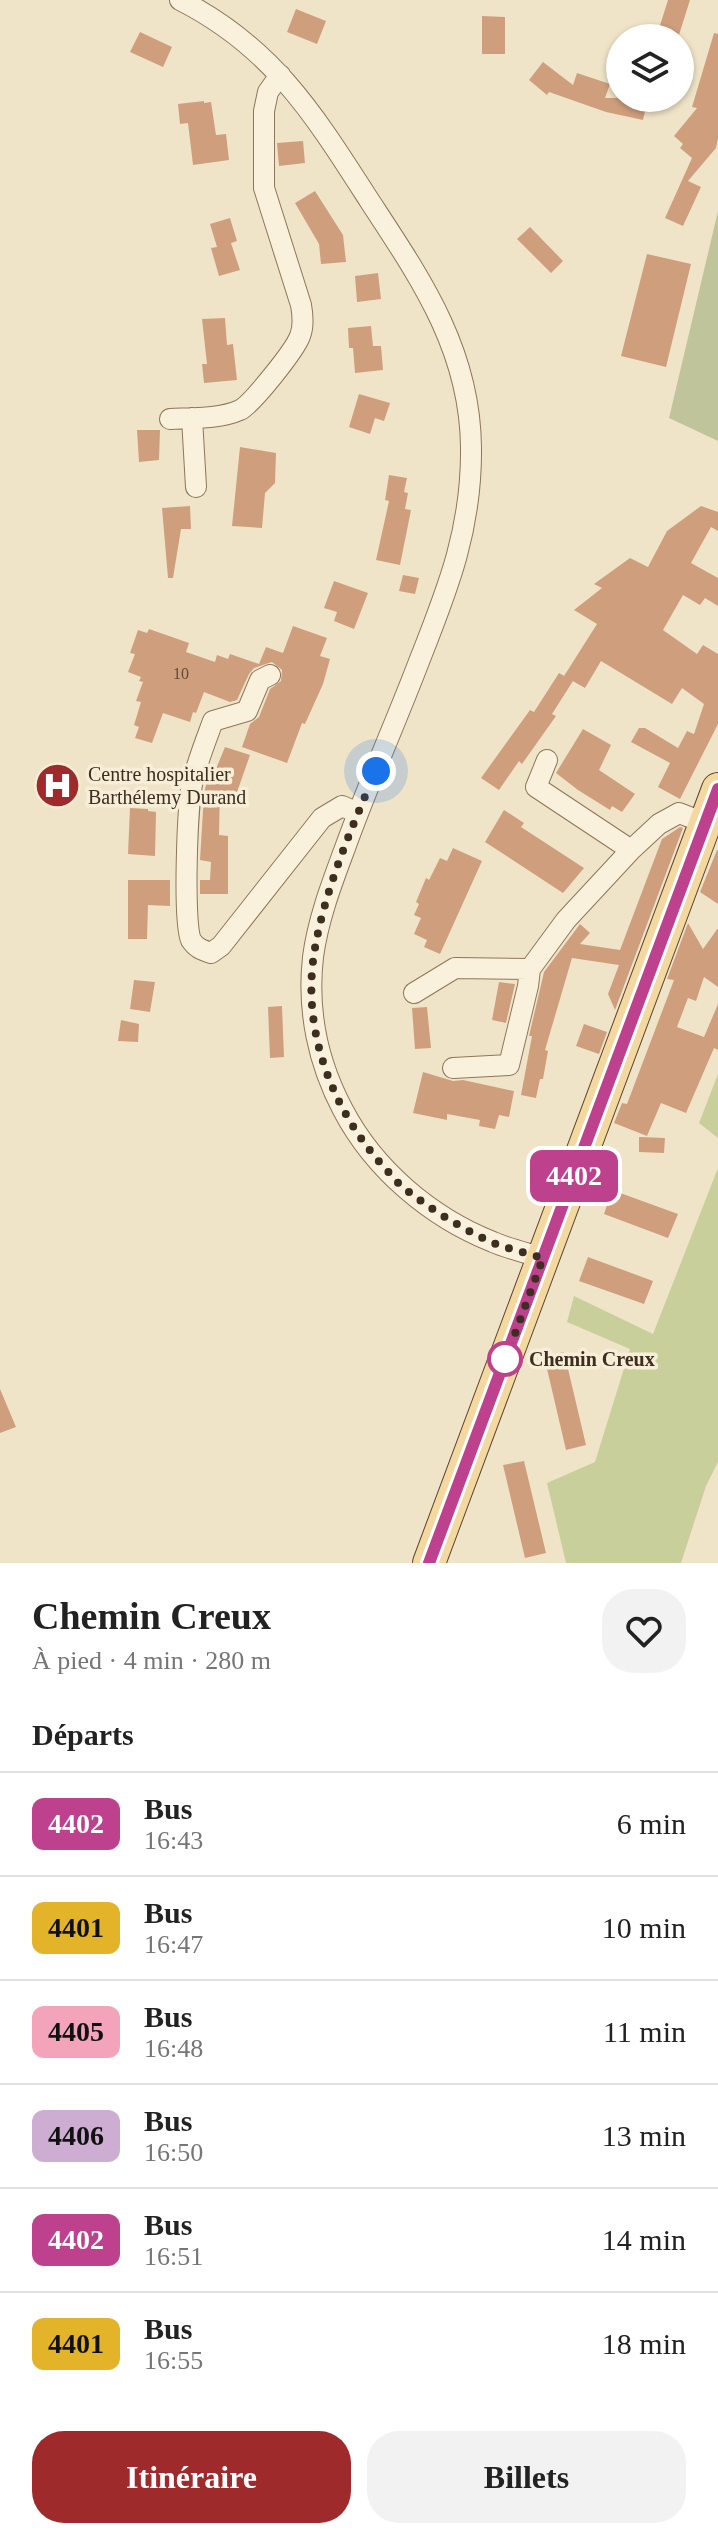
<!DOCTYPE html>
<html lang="fr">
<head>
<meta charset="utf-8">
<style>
	:root { --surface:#fff; --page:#f2f2f2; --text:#222; --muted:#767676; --line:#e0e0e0; --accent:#9e2a2b }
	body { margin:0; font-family:Georgia,serif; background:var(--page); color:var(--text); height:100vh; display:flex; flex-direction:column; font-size:30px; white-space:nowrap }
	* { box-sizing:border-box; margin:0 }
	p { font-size:26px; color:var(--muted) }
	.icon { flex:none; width:44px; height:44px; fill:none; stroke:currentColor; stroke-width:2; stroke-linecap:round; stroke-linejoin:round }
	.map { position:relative; height:1563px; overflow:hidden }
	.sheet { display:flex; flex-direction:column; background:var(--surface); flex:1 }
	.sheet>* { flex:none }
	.badge { padding:0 16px; border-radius:12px; font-size:28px; line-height:52px }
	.fabs { position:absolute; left:606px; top:24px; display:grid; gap:16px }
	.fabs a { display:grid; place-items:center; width:88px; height:88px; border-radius:50%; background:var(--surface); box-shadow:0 2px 6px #0004; font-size:40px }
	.you { position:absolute; width:40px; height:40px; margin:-20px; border:6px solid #fff; border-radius:50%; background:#1a73e8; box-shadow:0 0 0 12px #1a73e833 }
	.map>.badge { position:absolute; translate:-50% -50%; box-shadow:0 0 0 4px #fff }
	h2 { padding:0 32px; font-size:30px; line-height:72px }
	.round { display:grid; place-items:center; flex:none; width:84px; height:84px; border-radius:32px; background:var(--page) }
	.head { display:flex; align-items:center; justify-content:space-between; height:136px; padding:0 32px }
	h1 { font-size:38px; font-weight:700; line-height:60px }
	.primary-button { display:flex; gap:16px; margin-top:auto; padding:16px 32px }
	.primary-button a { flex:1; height:92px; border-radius:32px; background:var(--accent); color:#fff; font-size:32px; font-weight:700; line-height:92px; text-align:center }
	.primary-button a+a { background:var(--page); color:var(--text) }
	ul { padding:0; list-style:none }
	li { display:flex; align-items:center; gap:24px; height:104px; padding:0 32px; border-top:2px solid var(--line) }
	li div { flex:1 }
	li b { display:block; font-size:30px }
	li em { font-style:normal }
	li .badge { min-width:88px; font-weight:700; text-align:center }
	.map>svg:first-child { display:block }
	.green { fill:#c9cf9b }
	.cemetery { fill:#bfc49a }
	.building { fill:#cf9f7d }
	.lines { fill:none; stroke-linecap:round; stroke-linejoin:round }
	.minor-casing { stroke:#8d765c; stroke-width:22 }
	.primary-casing { stroke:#5b4430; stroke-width:34 }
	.minor { stroke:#faf1dc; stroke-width:20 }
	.primary { stroke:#f3d9a0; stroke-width:32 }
	.line-casing { stroke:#fff; stroke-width:18 }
	.line { stroke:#be418e; stroke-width:12 }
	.walk { stroke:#3d2e20; stroke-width:8; stroke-dasharray:0 14.4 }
	.stop-dot { fill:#fff; stroke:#be418e; stroke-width:4 }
	.labels { text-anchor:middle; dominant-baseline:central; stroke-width:7; stroke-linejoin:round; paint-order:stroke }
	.number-label { font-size:16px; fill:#624a37 }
	.poi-label { font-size:20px; fill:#3d2e20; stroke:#f7eed8; text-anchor:start }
	.stop-label { font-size:20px; font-weight:bold; fill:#3d2e20; stroke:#f7eed8; text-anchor:start }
</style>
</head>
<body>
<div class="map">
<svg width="718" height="1563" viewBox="0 0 718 1563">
	<rect width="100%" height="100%" fill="#f0e4c8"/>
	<path class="green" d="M718 1074V1138L699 1123Z
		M718 1168V1462L706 1486 681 1563H566L547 1483 595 1462 630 1349 567 1322 574 1296 653 1334Z"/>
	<path class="cemetery" d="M718 211V441L669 418Z"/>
	<path class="building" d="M668 0H690L678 38H656Z
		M296 9 326 21 317 44 287 32Z
		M482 16 505 17V54H482Z
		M140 32 172 47 163 67 130 52Z
		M714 33 718 34V139L716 148 688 181 701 187 683 226 665 218 692 158 680 148 683 144 674 136 697 108 692 107Z
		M543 62 573 85 577 73 610 84 605 98H648L643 120 606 112 549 92 547 95 529 80Z
		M204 101V103L211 102 216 135 226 134 229 160 193 165 188 123 180 124 178 104Z
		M303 141 305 163 279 166 277 143Z
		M315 191 343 235 346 262 321 264 319 244 295 203Z
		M230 218 237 241 231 243 240 270 219 276 211 248 217 247 210 224Z
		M530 227 563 261 551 273 517 239Z
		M647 254 691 264 666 367 621 356Z
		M378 273 381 299 357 302 355 276Z
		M225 318 227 345 233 344 237 380 204 383 202 364H207L202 319Z
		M371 326 373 346H381L383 370 355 373 353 348H349L348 328Z
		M359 394 390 403 384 421 375 418 370 434 349 427Z
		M137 430H160L159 460 139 462Z
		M240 447 276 453 275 483 265 493 262 528 232 526Z
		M389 475 407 478 404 492 408 493 405 509 411 510 400 565 376 560 389 501 385 500Z
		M190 506 191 529H181L173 578H168L162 508Z
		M701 506 718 512V531L711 527 691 563 718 578V606L705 598 700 605 683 595 663 630 697 654 703 645 718 654V724L680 799 658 787 670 763 631 742 639 728H645L678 748 687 731 694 734 704 704 682 688 672 704 601 661 585 688 564 676 597 624 574 610 602 588 594 584 630 558 648 567 667 531Z
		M403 575 419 578 415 594 399 591Z
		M334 581 368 593 354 629 334 621 337 612 324 608Z
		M293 626 327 638 320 656 330 659 323 684 305 724 302 723 287 763 242 747 250 724 259 717 270 689 281 681 282 670 272 662 254 668 249 674 237 700 230 702 204 692 196 713 193 712 190 722 163 713 152 743 135 738 139 727 134 725 141 702 136 701 143 682 139 681 141 677 128 672 135 654 130 653 138 630 147 633 149 629 189 643 186 652 215 662 217 655 228 659 230 654 259 664 266 647 283 653Z
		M559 673 573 681 552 714 556 716 522 764 519 761 499 790 481 778 530 710 534 712Z
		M583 729 611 745 599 770 635 794 622 812 612 806 610 810 578 790 556 773Z
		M225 747 250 755 236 795 220 790 219 835 228 836V894H200V880H210L211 862 200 860 204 794 210 767 216 769Z
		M130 808 148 809V811L156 812 155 856 128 854Z
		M504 810 524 823 521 827 584 868 563 893 485 842Z
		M680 827 683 828 615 1010 608 994 619 965 572 958 545 1050 548 1051 543 1079H540L536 1098 521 1095 532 1036H529L544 972 580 924 590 933 580 944 620 950 662 839Z
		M453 848 482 861 440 954 424 947 427 940 414 934 421 918 414 915 419 904 416 902 426 878 429 880 440 858 447 861Z
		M717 850H718V904L700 892Z
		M128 880H170V906L148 905 147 939H128Z
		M688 923 703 949 718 928V987L704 977 696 1001 688 998 677 1027 704 1037 718 1004V1050L714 1048 686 1113 661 1103 647 1136 614 1123 622 1103 627 1104 674 980 667 979Z
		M134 980 155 982 150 1012 130 1009Z
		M499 982 515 984 506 1023 492 1020Z
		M282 1006 284 1057 270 1058 268 1007Z
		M427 1007 431 1048 415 1049 412 1008Z
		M121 1020 139 1024 138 1042 118 1041Z
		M584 1024 607 1032 599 1054 576 1046Z
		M423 1072 453 1081 463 1080 514 1091 509 1117 499 1115 495 1129 479 1126 480 1120 447 1114V1120L413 1113Z
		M639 1137 665 1138 664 1153 639 1152Z
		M612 1190 678 1214 668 1238 604 1214Z
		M588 1257 653 1281 644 1304 579 1281Z
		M564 1352 586 1445 566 1450 544 1356Z
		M0 1389 16 1427 0 1433Z
		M524 1461 546 1553 525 1558 503 1465Z"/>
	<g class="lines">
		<defs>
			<path id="minor" d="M180 0C273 47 315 116 369 200 420 278 470 349 471 447 472 527 449 586 420 659 396 722 368 784 345 848 332 883 318 919 313 957 307 1010 318 1063 343 1110 374 1169 430 1217 493 1242 509 1249 527 1253 543 1258
				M192 418 196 487
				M170 419C192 418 220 419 240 410 252 404 295 350 300 336 304 326 303 316 301 305L264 188V111L268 92 280 75
				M270 675 260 680 247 711 213 721C206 740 198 760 193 780 187 802 183 922 191 940 196 948 202 950 211 953L221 946 322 818 342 806 358 813
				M547 760 536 787 631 850 659 824 679 813 705 823
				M414 993 455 968 530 969
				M453 1068 509 1065 528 986 530 969 566 920 631 850"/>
			<path id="primary" d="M429 1563 718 789"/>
		</defs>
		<use href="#minor" class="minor-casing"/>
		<use href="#primary" class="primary-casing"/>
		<use href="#minor" class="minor"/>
		<use href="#primary" class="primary"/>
	</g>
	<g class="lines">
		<defs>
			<path id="line" d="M429 1563 718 789"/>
		</defs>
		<use href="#line" class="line-casing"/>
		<use href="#line" class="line"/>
		<path class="walk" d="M376 771C351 829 324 891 314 954 302 1031 332 1109 383 1166 390 1173 396 1182 404 1188 430 1209 461 1228 491 1242 508 1249 526 1253 543 1258L502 1369 505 1359"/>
	</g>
	<defs>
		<symbol id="hospital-disc" viewBox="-11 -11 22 22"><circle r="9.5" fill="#9e2a2b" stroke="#f7eed8"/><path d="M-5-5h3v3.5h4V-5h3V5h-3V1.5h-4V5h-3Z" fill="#fff"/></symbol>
	</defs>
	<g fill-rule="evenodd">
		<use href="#hospital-disc" x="32" y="760" width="51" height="51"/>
	</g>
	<circle class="stop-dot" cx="505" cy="1359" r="16"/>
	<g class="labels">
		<g class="number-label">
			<text x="181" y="673">10</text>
		</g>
		<g class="poi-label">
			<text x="88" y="774">Centre hospitalier<tspan x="88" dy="23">Barthélemy Durand</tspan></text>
		</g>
		<g class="stop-label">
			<text x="529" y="1359">Chemin Creux</text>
		</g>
	</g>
</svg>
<div class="fabs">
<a><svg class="icon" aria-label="layers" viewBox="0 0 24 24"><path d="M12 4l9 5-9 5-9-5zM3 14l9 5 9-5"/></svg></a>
</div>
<div class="you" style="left:376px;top:771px"></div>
<b class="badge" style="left:574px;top:1176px;background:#be418e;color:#fff">4402</b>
</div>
<section class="sheet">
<div class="head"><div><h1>Chemin Creux</h1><p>À pied · 4 min · 280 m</p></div><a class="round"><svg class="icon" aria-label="heart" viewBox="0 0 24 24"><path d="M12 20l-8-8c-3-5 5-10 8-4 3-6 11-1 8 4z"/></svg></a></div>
<h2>Départs</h2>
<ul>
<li><span class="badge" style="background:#be418e;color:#fff">4402</span><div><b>Bus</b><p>16:43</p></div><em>6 min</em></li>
<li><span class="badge" style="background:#e3b32a;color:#111">4401</span><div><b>Bus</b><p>16:47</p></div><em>10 min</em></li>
<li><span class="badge" style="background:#f3a4ba;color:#111">4405</span><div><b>Bus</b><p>16:48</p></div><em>11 min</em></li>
<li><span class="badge" style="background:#ceadd2;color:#111">4406</span><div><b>Bus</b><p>16:50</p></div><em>13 min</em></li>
<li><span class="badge" style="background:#be418e;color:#fff">4402</span><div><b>Bus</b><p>16:51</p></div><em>14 min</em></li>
<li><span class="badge" style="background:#e3b32a;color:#111">4401</span><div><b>Bus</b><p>16:55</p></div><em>18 min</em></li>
</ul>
<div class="primary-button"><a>Itinéraire</a><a>Billets</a></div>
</section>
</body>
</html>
